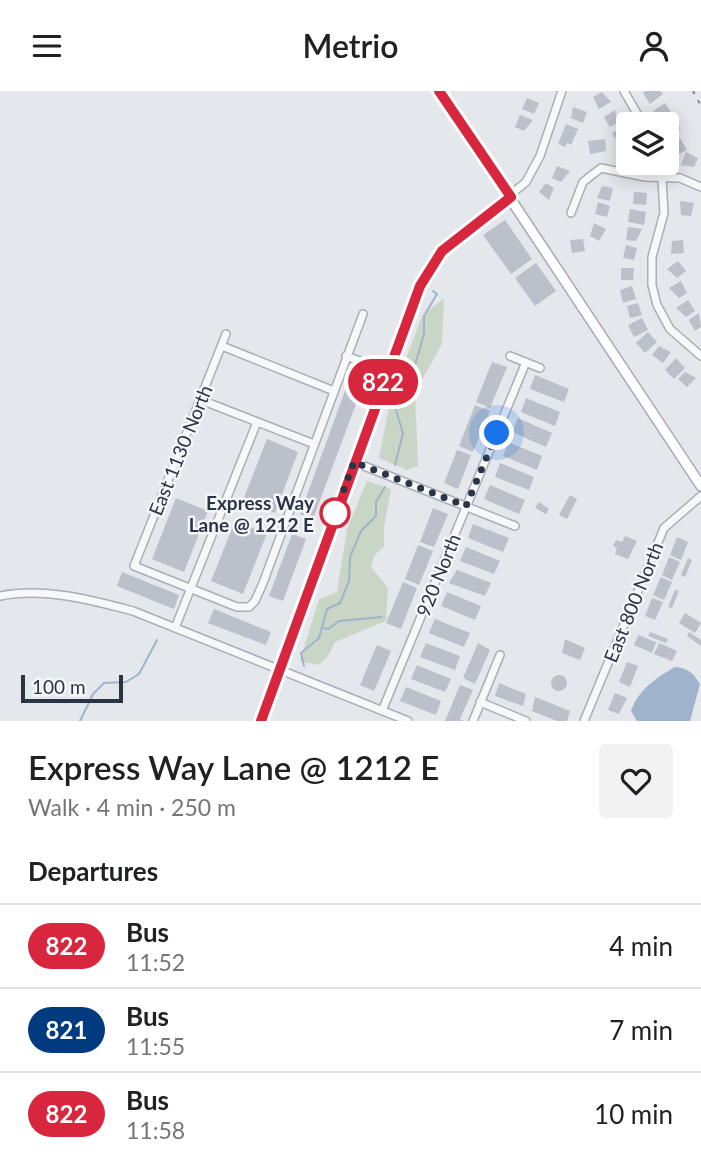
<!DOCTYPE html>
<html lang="en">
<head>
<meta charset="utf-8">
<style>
	:root { --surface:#fff; --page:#f2f2f2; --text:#202124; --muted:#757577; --line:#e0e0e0 }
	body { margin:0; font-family:Lato,sans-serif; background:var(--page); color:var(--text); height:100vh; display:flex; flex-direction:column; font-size:26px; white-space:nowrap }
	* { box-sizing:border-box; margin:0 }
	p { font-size:23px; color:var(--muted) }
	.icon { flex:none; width:38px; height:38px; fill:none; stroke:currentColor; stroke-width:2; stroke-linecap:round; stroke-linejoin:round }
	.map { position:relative; height:630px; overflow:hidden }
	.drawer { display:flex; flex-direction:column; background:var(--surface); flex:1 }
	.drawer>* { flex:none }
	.badge { padding:0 14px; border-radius:23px; font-size:24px; line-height:46px }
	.fabs { position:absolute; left:616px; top:21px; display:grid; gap:14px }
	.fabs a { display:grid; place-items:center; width:63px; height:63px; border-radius:7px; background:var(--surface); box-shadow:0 4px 18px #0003; font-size:35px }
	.scale { position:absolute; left:21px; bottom:18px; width:102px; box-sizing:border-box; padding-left:7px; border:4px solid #2b3445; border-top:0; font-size:19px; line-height:24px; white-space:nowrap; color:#2b3445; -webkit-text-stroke:5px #f4f6f9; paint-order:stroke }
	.you { position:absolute; width:35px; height:35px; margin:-18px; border:5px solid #fff; border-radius:50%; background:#1a73e8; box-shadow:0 0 0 10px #1a73e833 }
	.map>.badge { position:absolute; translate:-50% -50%; box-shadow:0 0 0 4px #fff }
	h2 { padding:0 28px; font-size:26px; line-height:63px }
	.round { display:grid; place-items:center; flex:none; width:74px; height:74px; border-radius:7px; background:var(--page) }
	.head { display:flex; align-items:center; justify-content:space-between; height:119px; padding:0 28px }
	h1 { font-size:33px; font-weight:600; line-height:52px }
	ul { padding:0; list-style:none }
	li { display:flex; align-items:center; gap:21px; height:84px; padding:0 28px; border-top:2px solid var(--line) }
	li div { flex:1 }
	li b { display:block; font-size:26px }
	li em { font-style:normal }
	li .badge { min-width:77px; font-weight:700; text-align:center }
	header { display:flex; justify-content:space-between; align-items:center; height:91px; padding:0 28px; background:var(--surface); font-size:32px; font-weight:600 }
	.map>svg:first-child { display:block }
	.green { fill:#c9d6c5 }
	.water { fill:#9fb4cc }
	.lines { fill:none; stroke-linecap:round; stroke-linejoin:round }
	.stream { stroke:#9fb4cc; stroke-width:2 }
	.building { fill:#bbc0ca }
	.minor-casing { stroke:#a9aeb7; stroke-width:10 }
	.major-casing { stroke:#a3abb8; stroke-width:12 }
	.minor { stroke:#f7f8fa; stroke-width:7 }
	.major { stroke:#fff; stroke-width:9 }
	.rail { stroke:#7d8696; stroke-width:2; stroke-dasharray:3.5 7; stroke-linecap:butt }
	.line-casing { stroke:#fff; stroke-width:16 }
	.line { stroke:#d7263d; stroke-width:10 }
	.walk { stroke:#2b3445; stroke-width:7; stroke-dasharray:0 12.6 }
	.stop-dot { fill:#fff; stroke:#d7263d; stroke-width:3.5 }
	.labels { text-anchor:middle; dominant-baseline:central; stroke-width:5; stroke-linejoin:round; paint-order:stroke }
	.street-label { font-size:19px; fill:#2b3445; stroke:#f4f6f9 }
	.stop-label { font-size:19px; font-weight:bold; fill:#2b3445; stroke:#f4f6f9; text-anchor:end }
</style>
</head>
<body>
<header><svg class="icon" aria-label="menu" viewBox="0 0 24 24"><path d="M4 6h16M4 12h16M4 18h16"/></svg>Metrio<svg class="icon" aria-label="person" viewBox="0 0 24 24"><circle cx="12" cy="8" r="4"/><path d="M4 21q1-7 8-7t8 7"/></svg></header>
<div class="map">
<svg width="701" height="630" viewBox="0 0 701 630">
	<rect width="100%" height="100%" fill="#e4e7ec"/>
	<path class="green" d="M444 207 442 253 415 301 418 375 407 379 379 367 390 311 422 225Z
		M367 390 391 398 384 436V455L374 465 371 476 388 497 386 530 335 551 329 563 319 574 300 570 319 508 337 501 347 438Z"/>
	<path class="water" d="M675 576C688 577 693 582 700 593L690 630H637L631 620C638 599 656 587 675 576Z"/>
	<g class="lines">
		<path class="stream" d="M395 374 403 342 395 316 402 306 400 296 415 274 424 243V225L437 203 433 200
			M324 537 328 538 339 530 382 526
			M304 575 301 562 319 547 327 518 340 512 349 490 350 466 361 440 376 425V411L385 396
			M80 630 93 603 104 592 126 591 139 583 157 549"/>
	</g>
	<path class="building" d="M645 0H660L663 3 650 13 643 2Z
		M602 1 611 11 599 18 593 6Z
		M527 7 539 12 534 23 522 18Z
		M665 12 671 21 662 27 660 23 657 26 653 20Z
		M573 16 587 21 583 32 571 27Z
		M615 19 618 31 610 36 604 26Z
		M520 24 533 29 524 40 515 36Z
		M675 29 681 38 667 44V34Z
		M566 33 578 38 571 54 567 52 565 56 558 53Z
		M623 36 628 44V53L622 57 612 42Z
		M680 47 687 59 679 63 670 53Z
		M605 48 606 60 590 63 588 50Z
		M686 61 698 67 694 76 681 74Z
		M557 75 570 80 561 91 552 87Z
		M546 92 554 97 549 109 539 101Z
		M602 95 613 97 610 110 597 107Z
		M634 101 647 102 646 114 633 113Z
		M680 110 694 112 691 125 681 124Z
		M598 111 610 115 607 126 595 123Z
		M630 118 646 121 644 134 628 131Z
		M505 129 532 168 511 183 483 144Z
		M594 132 606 138 599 150 590 145Z
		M628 136 642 138 636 150 626 149Z
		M583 148 585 160 572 162 570 149Z
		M683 149 684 162 671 163 672 150Z
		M626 154 637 157 634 169 623 167Z
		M678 170 686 180 677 187 667 178Z
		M536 172 556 200 535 215 515 187Z
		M621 177H634L633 189H621Z
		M681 190 687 202 679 207 669 197Z
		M632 195 636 208 623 212 620 199Z
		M688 209 695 220 686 226 676 217Z
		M638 212 642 224 630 227 627 215Z
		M699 222 701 236 695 240 689 229Z
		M642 227 648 239 634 246 628 234Z
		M648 241 657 251 645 262 636 252Z
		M659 255 671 261 663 272 652 264Z
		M676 267 685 277 674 288 665 279Z
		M492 271 507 276 490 317 476 311Z
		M685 281 696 287 687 296 678 288Z
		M535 284 569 298 564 311 530 298Z
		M345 300 359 305 313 428 300 423Z
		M526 307 560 321 555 335 521 321Z
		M475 314 490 320 473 361 459 355Z
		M518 327 552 342 546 356 512 341Z
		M267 348 298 361 275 422 243 409Z
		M508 351 542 365 537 379 503 365Z
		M457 359 471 364 458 398 444 392Z
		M500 372 534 386 529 399 495 386Z
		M490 394 525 409 519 423 484 408Z
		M570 404 577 408 567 428 559 424Z
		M176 407 208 420 184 481 152 468Z
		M539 411 549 418 546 423 535 417Z
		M433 417 448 423 434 456 420 451Z
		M235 430 267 442 243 503 211 490Z
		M473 433 509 447 503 461 468 447Z
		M292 443 306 448 283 510 269 505Z
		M625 445 637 450 628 468 615 463 617 457 613 455 616 449 622 451Z
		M677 446 688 451 681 469 670 464Z
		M418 454 433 460 419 494 405 488Z
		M466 456 500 470 494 483 460 470Z
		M669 466 680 471 672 489 662 484Z
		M688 467 692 469 685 486 681 484Z
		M457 479 491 492 485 505 449 492Z
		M122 481 179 504 174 518 117 495Z
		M661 486 672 491 664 509 653 504Z
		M403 491 417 497 401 538 386 532Z
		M675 499 679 500 672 517 668 516Z
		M447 501 481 515 475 529 441 515Z
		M652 507 663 511 655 529 645 525Z
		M214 518 271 541 266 554 208 532Z
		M685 522 701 532 695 542 679 532Z
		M435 528 470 542 464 556 429 542Z
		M650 541 668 548 666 552 648 545Z
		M689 541 701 549V555L687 545Z
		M638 544 656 551 652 562 634 554Z
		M565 548 585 557 580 569 562 562Z
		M426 552 460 565 455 579 420 566Z
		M478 552 490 559 475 593 463 587Z
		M659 552 677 560 672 570 654 563Z
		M377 554 391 560 374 600 360 594Z
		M627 571 638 575 630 596 619 591Z
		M417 574 451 588 445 601 411 588Z
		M551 592a8 8 0 1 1 16 0a8 8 0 1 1-16 0Z
		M499 592 526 603 523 615 495 605Z
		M460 594 473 599 460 628 464 630H445Z
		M406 596 441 610 436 624 400 610Z
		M615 602 627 607 619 623 608 619Z
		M535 606 570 620 567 630H557L532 620Z"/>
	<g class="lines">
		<defs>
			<path id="minor" d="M624 0 643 33
				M661 72 664 122 652 166V194L657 214 670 238 701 265
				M571 122 583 91 601 77 645 86 680 87 701 96
				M226 243 134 475 237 516H249L255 510 263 492 363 223
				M222 255 334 300
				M346 265 388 280
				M510 265 540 277
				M201 309 314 353
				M354 371 515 435
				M0 505C43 496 92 509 133 520L408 630
				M175 537 257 331
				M480 611 526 630
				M382 620 526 271
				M261 630 420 195 442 160 526 91 540 65 562 0
				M473 630 500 564
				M584 630 664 437 701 405"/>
			<path id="major" d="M439 0 701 395"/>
		</defs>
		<use href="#minor" class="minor-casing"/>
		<use href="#major" class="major-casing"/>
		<use href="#minor" class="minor"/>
		<use href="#major" class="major"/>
		<path class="rail" d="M693 0 701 15"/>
	</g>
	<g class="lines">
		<defs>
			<path id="line" d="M261 630 420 195 442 160 511 106 439 0"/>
		</defs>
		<use href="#line" class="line-casing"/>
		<use href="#line" class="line"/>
		<path class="walk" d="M335 422 354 371 466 415 497 342"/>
	</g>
	<circle class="stop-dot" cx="335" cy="422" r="14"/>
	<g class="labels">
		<g class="street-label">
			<text transform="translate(180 359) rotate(-68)">East 1130 North</text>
			<text transform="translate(438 484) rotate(-68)">920 North</text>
			<text transform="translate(633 511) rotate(-68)">East 800 North</text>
		</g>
		<g class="stop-label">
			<text x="314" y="411">Express Way<tspan x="314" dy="22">Lane @ 1212 E</tspan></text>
		</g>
	</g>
</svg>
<div class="fabs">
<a><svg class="icon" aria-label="layers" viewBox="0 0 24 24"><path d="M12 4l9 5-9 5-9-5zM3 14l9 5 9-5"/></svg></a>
</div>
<div class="scale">100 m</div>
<div class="you" style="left:497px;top:342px"></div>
<b class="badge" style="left:383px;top:291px;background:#d7263d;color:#fff">822</b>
</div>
<section class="drawer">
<div class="head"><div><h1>Express Way Lane @ 1212 E</h1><p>Walk · 4 min · 250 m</p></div><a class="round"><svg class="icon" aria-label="heart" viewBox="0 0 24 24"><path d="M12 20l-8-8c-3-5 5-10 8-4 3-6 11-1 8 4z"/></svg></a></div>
<h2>Departures</h2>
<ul>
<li><span class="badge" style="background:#d7263d;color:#fff">822</span><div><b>Bus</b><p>11:52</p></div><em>4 min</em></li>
<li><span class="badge" style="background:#003b80;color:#fff">821</span><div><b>Bus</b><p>11:55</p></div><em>7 min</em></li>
<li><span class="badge" style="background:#d7263d;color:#fff">822</span><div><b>Bus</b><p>11:58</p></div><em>10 min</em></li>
</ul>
</section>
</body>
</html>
